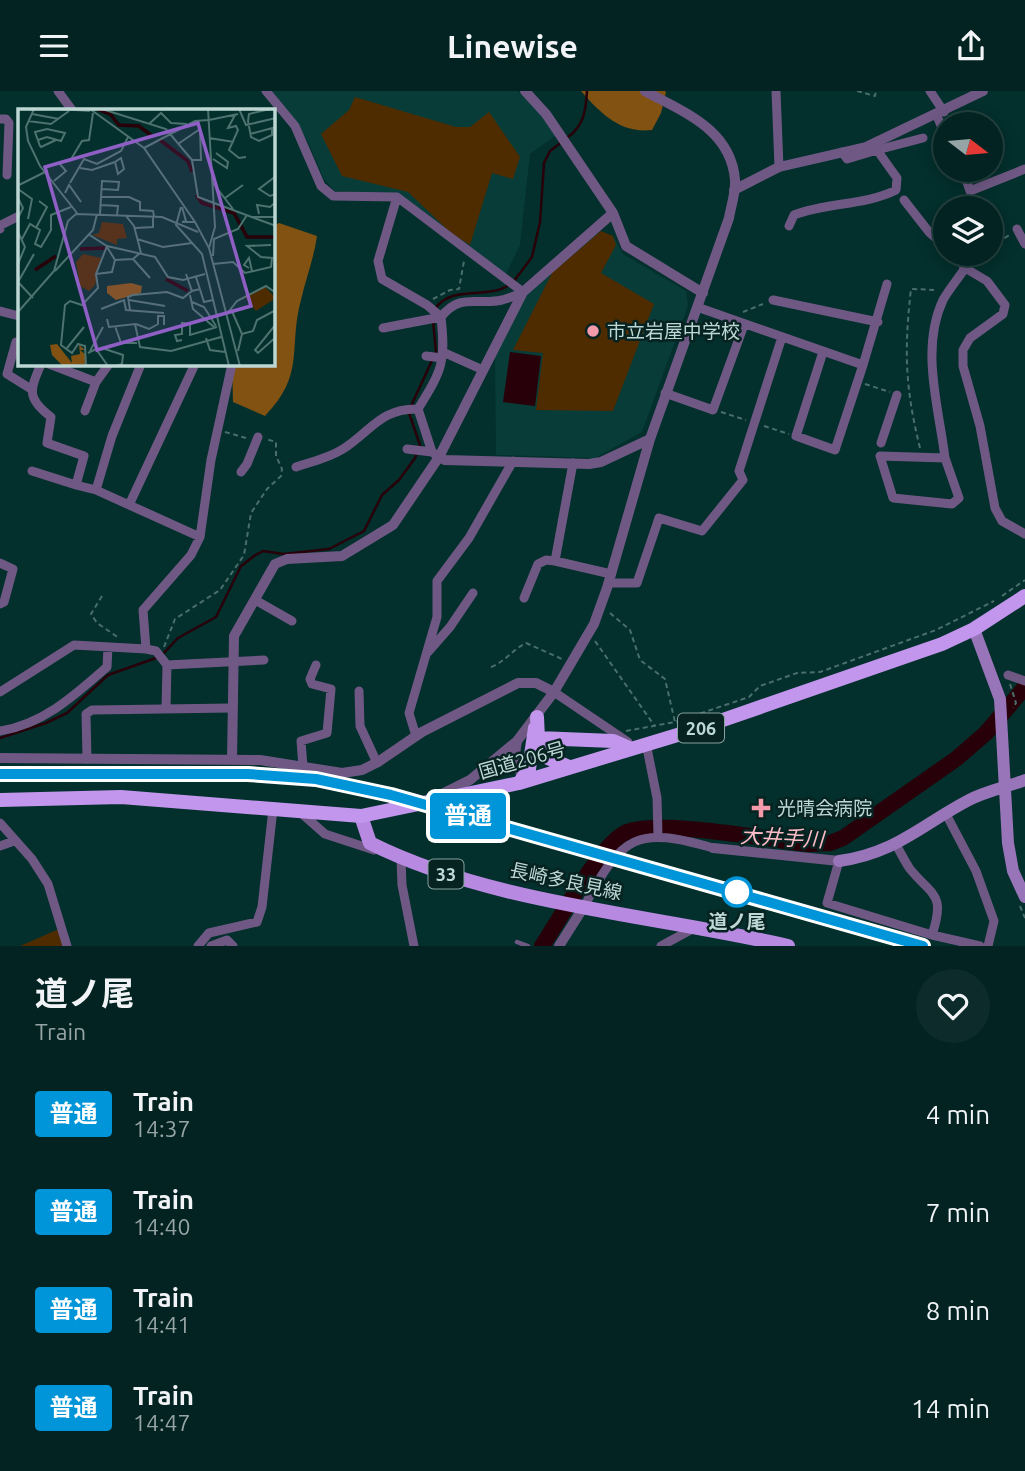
<!DOCTYPE html>
<html lang="en">
<head>
<meta charset="utf-8">
<style>
	:root { --surface:#022321; --page:#0c2b2a; --text:#f1f3f6; --muted:#96a4a5; --line:#23403f }
	body { margin:0; font-family:Ubuntu,"Noto Sans JP",sans-serif; background:var(--page); color:var(--text); height:100vh; display:flex; flex-direction:column; font-size:26px; white-space:nowrap }
	* { box-sizing:border-box; margin:0 }
	p { font-size:23px; color:var(--muted) }
	.icon { flex:none; width:38px; height:38px; fill:none; stroke:currentColor; stroke-width:2; stroke-linecap:round; stroke-linejoin:round }
	.map { position:relative; height:855px; overflow:hidden }
	.details { display:flex; flex-direction:column; background:var(--surface); flex:1 }
	.details>* { flex:none }
	.badge { padding:0 14px; border-radius:5px; font-size:24px; line-height:46px }
	.needle { width:46px; rotate:106deg }
	.controls { position:absolute; left:933px; top:21px; display:grid; gap:14px }
	.controls a { display:grid; place-items:center; width:70px; height:70px; border-radius:50%; background:var(--surface); box-shadow:0 4px 18px #0003,0 0 0 2px var(--line); font-size:35px }
	.map>.badge { position:absolute; translate:-50% -50%; box-shadow:0 0 0 4px #fff }
	.round { display:grid; place-items:center; flex:none; width:74px; height:74px; border-radius:37px; background:var(--page) }
	.head { display:flex; align-items:center; justify-content:space-between; height:119px; padding:0 35px }
	h1 { font-size:33px; font-weight:700; line-height:52px }
	ul { padding:0; list-style:none }
	li { display:flex; align-items:center; gap:21px; height:98px; padding:0 35px }
	li div { flex:1 }
	li b { display:block; font-size:26px }
	li em { font-style:normal }
	li .badge { min-width:77px; font-weight:700; text-align:center }
	header { display:flex; justify-content:space-between; align-items:center; height:91px; padding:0 35px; background:var(--surface); font-size:32px; font-weight:700 }
	.map>svg:first-child { display:block }
	.built { fill:#083c38 }
	.green { fill:#4e2c00 }
	.forest { fill:#825212 }
	.water { fill:#280009 }
	.lines { fill:none; stroke-linecap:round; stroke-linejoin:round }
	.stream { stroke:#280009; stroke-width:2.5 }
	.river { stroke:#280009; stroke-width:16 }
	.path { stroke:#496e6b; stroke-width:2; stroke-dasharray:5 3.5; stroke-linecap:butt }
	.service { stroke:#6f5984; stroke-width:4.5 }
	.minor { stroke:#6f5984; stroke-width:9 }
	.tertiary { stroke:#6f5984; stroke-width:10 }
	.secondary { stroke:#9874b9; stroke-width:12 }
	.primary { stroke:#b789e1; stroke-width:14 }
	.trunk { stroke:#c296ec; stroke-width:14 }
	.rail-casing { stroke:#5c807d; stroke-width:5 }
	.rail { stroke:#072321; stroke-width:2.5; stroke-dasharray:8; stroke-linecap:butt }
	.line-casing { stroke:#fff; stroke-width:16 }
	.line { stroke:#0095d9; stroke-width:10 }
	.poi-dot { fill:#f39aab; stroke:#072321; stroke-width:2.5 }
	.stop-dot { fill:#fff; stroke:#0095d9; stroke-width:3.5 }
	.labels { text-anchor:middle; dominant-baseline:central; stroke-width:5; stroke-linejoin:round; paint-order:stroke }
	.shield { fill:#072321; stroke:#86a19e; stroke-width:2 }
	.shield-label { font-size:18px; font-weight:bold; fill:#bdd7d4 }
	.poi-label { font-size:19px; fill:#bdd7d4; stroke:#072321; text-anchor:start }
	.street-label { font-size:19px; fill:#bdd7d4; stroke:#072321 }
	.stop-label { font-size:19px; font-weight:bold; fill:#bdd7d4; stroke:#072321 }
	.water-label { font-size:21px; font-style:italic; fill:#febcc7; stroke:#072321 }
	.inset-river { fill:none; stroke:#280009; stroke-width:3.5 }
	.inset-road { fill:none; stroke:#4d726f; stroke-width:2 }
	.view { fill:#8f5fc5; fill-opacity:0.15; stroke:#8f5fc5; stroke-width:3.5 }
	.inset-edge { fill:none; stroke:#bdd7d4; stroke-width:3.5 }
</style>
</head>
<body>
<header><svg class="icon" aria-label="menu" viewBox="0 0 24 24"><path d="M4 6h16M4 12h16M4 18h16"/></svg>Linewise<svg class="icon" aria-label="share" viewBox="0 0 24 24"><path d="M12 15V3M7 8l5-5 5 5M5 13v7h14v-7"/></svg></header>
<div class="map">
<svg width="1025" height="855" viewBox="0 0 1025 855">
	<rect width="100%" height="100%" fill="#032f2c"/>
	<path class="built" d="M272 0H518L539 21 555 45 530 63 520 154 505 185 397 103 335 100 324 88 308 51 294 28Z
		M597 142 614 146 623 163 686 200 688 215 642 341 595 367 496 364 495 264 527 201Z"/>
	<path class="green" d="M355 6 456 36H470L489 21 520 66 513 88 492 82 470 154 451 142 408 101 342 85 321 43 349 19Z
		M601 140 613 145 616 154 601 182 654 213 613 320 536 319 543 262 513 259 552 182Z
		M59 838 64 855H20Z"/>
	<path class="forest" d="M581 0H665L666 1 661 22 652 39C621 43 600 22 581 0Z
		M279 132 317 145C314 167 306 187 301 209 288 257 306 283 265 325L233 311 232 273H273V135Z"/>
	<path class="water" d="M510 261 541 265 535 315 503 311Z"/>
	<g class="lines">
		<path class="stream" d="M568 46C584 35 586 18 587 0
			M514 190 532 166 540 131 544 72 550 60 563 50
			M435 218C451 193 487 209 509 194
			M411 315 436 261 433 230
			M162 564 178 547 216 526 241 475 254 465 263 460 283 463 329 458 364 440 382 404 399 389 415 367 420 354 409 322
			M0 647 46 632 67 622 108 584 156 567"/>
		<path class="river" d="M542 855C560 828 598 758 623 743 652 726 771 749 809 753L830 752 843 747 956 668 986 642 1025 596"/>
		<path class="path" d="M857 0 875 5 876 0
			M990 156 1011 143
			M433 208 450 199 459 198 464 170
			M743 221 763 213
			M865 293 890 301
			M721 321 746 329
			M764 335 789 343
			M225 341 246 347
			M920 357C905 297 904 259 911 198L937 199
			M102 505 91 523 97 532 119 547
			M1002 505 1025 489
			M610 522 630 539 640 569 665 588 675 631
			M595 550 654 634
			M164 556 175 528 220 499 244 464 251 422 267 398 281 385 282 378 276 365V351L266 348
			M491 576C506 570 512 559 526 552L562 568
			M1010 593 1016 612 1013 617
			M626 640 675 631 749 606 760 595 797 582 820 581 936 539 994 510
			M1020 815 1025 827"/>
		<path class="service" d="M517 851 528 855"/>
		<path class="minor" d="M58 0 72 19
			M266 0 295 35 321 95 333 105 397 106 523 201
			M776 0 779 76
			M930 0 944 21
			M937 25 945 44
			M0 28H6L9 32 7 84
			M877 59 923 47
			M963 79 970 100 1025 78
			M397 106 378 170 382 188 427 214 441 226
			M904 109 929 141 945 155
			M789 135 794 124C827 111 864 115 896 99L897 87 877 59 847 68 842 61
			M0 138 1 134 19 125
			M1017 138 1025 153
			M955 163 965 177 987 190 1005 214 1003 223 970 247 963 259V275L980 335 995 417 1002 430 1025 443
			M773 209 878 231
			M697 216 863 274 835 359 796 345 823 261
			M0 220 19 225
			M383 237 441 226
			M19 252 16 251 7 283 31 298
			M445 262 483 279
			M426 265 442 267
			M49 273 96 291
			M863 274 887 193
			M665 302 713 319 744 234
			M85 320 96 291 109 273
			M881 352 897 304
			M407 358 432 361
			M880 365 945 367 959 407 952 413 893 407Z
			M439 366 432 361 418 318C442 279 446 272 441 226 461 201 477 215 502 209 509 207 517 204 523 201
			M945 367C939 317 920 258 943 209 949 198 958 188 965 177
			M573 372 555 470 611 483
			M296 376C311 371 329 367 343 358 371 340 381 317 418 318
			M32 380 76 394 84 365 47 352 51 326C26 307 30 299 41 273
			M241 381 247 373 258 346
			M76 394 96 399 200 446
			M96 399 112 345 141 273
			M129 414 195 273
			M0 472 13 478 4 511 0 513
			M609 492H637L659 427 702 440 743 389 739 380 782 246
			M524 507 538 473 546 469 555 470
			M255 509 292 530
			M428 561 450 536 473 502
			M167 574 156 560 146 558 143 519 191 464 200 446 211 369 232 273
			M1008 584 1025 590
			M359 600 360 635 377 672
			M0 601 74 554 146 558
			M554 601 628 651
			M166 618 167 574 264 569
			M0 640C44 633 75 604 107 576L108 556
			M416 645 409 622 437 526V490L469 447 513 370
			M646 652 657 707 658 745
			M87 668 86 623 92 619 232 617
			M303 676 301 650 327 642 331 598 312 593 310 588 316 574
			M300 721 325 743 374 759
			M946 723 976 780 994 830 988 855
			M0 732 32 768 48 793 67 855
			M896 754C901 762 905 771 910 778 932 805 946 802 932 844
			M0 755 14 750
			M397 766 401 768 402 794 414 855
			M839 770 827 812 932 844 980 855
			M585 814C622 744 637 735 713 757
			M198 855 209 842 257 831 262 816 273 718
			M211 855 227 849 233 855
			M661 855 696 836"/>
		<path class="tertiary" d="M525 0 546 23 613 122 626 155 703 202
			M734 99 779 76 866 56 983 0
			M439 366 445 369 589 373 601 371 650 348
			M517 650C514 664 515 672 522 684L529 686
			M0 667 260 669 342 682 362 679 378 671 422 641 518 592H536L554 601
			M232 669 234 545 275 473 287 468 342 465 393 434 439 366 523 201 613 122
			M438 705 470 689 517 650 554 601 594 533 607 497 650 348 729 127C731 115 736 101 735 89 731 38 683 21 645 0
			M713 757 839 770
			M559 855 585 814"/>
		<path class="secondary" d="M974 538 1000 608 1008 752 1013 780 1025 806
			M839 770C896 762 921 734 969 709 986 700 1007 696 1025 689"/>
		<path class="primary" d="M361 725 370 752C491 813 655 824 788 855"/>
		<path class="trunk" d="M537 626 538 647 613 650 629 657
			M539 648 541 664 569 676
			M519 692 529 678 535 637
			M0 709 121 706 361 725 519 692 694 639 942 553 974 538 1025 505"/>
		<defs>
			<path id="rail" d="M0 683H248L316 688 391 704
				M472 726 923 855"/>
		</defs>
		<use href="#rail" class="rail-casing"/>
		<use href="#rail" class="rail"/>
	</g>
	<g class="lines">
		<defs>
			<path id="line" d="M0 683H248L316 688 391 704 923 855"/>
		</defs>
		<use href="#line" class="line-casing"/>
		<use href="#line" class="line"/>
	</g>
	<g class="poi-dot">
		<circle cx="593" cy="240" r="7"/>
		<path d="M757.5 706.5h7v7h7v7h-7v7h-7v-7h-7v-7h7z"/>
	</g>
	<circle class="stop-dot" cx="737" cy="801" r="14"/>
	<g class="labels">
		<g class="shield">
			<rect x="678" y="622.5" width="46" height="29" rx="5"/>
			<rect x="428.5" y="768.5" width="35" height="29" rx="5"/>
		</g>
		<g class="shield-label">
			<text x="701" y="637">206</text>
			<text x="446" y="783">33</text>
		</g>
		<g class="poi-label">
			<text x="607" y="240">市立岩屋中学校</text>
			<text x="777" y="717">光晴会病院</text>
		</g>
		<g class="street-label">
			<text transform="translate(522 669) rotate(-16)">国道206号</text>
			<text transform="translate(566 790) rotate(12)">長崎多良見線</text>
		</g>
		<g class="stop-label">
			<text x="737" y="830">道ノ尾</text>
		</g>
		<g class="water-label">
			<text transform="translate(782 746) rotate(3)">大井手川</text>
		</g>
	</g>
	<g transform="translate(18 18)">
		<rect width="257" height="257" fill="#032f2c"/>
		<path d="M84 113 105 115 109 129 99 130V136L74 126 81 124ZM65 145 83 149 77 176 71 182 62 177 58 153ZM247 178 258 189 238 202 227 188Z" fill="#4e2c00"/>
		<path d="M113 174 124 177 123 184 98 191 89 184V177ZM39 235 54 254 53 247 62 245 61 236 67 241H62L68 246 67 255 45 257 34 246 32 236Z" fill="#825212"/>
		<path class="inset-river" d="M79 0 92 5 101 16 121 17 134 27M142 31 170 52 174 63M178 86 184 94 216 104 229 128H258M62 140 87 139M17 161 38 147M148 170 170 182"/>
		<path class="inset-road" d="M16 0 8 18 10 32 22 57 59 104M41 0 72 2M72 0 126 39 177 113 191 139 222 257M84 0 148 20 174 51M190 0 197 118 191 139M221 0 228 16 258 9M252 0 231 5 230 12 233 28 241 32 254 26V19M14 5 41 10M217 6 210 19 218 17 220 21 211 41 221 49 228 48M191 11 220 5M10 12 33 15 51 2M131 15 143 4 153 14 169 15M232 25 258 18M191 29 216 33M20 31 29 28 43 32 47 24 29 20 17 23 22 37 23 38 38 31M160 35 182 20 183 51H174L180 88 258 117M126 39 177 12 190 11M103 49 106 60 100 65 97 53ZM195 50 209 59 210 53 198 44M52 52 64 32 71 31 75 4M62 59 74 61 97 53M258 67 241 80 252 87 258 85M36 72 48 62 40 53M52 74 66 50 79 55 103 42 110 28M195 74 215 100M1 76 27 63M0 80 14 90 10 110M47 84 51 76 63 93M83 88H111L122 93V101L135 102 136 107M0 89 5 99 0 109M207 89 225 76M83 96 100 97 99 106M163 98 158 116 184 145 211 257M164 98 168 112 164 113H177M82 105 84 72 101 73 100 81 84 80M241 105 239 96 252 98 258 93M108 107 116 117 123 144M234 108H258M18 119 29 98 21 92M117 119 135 118V107M0 123 7 138 0 155M70 125 89 137 137 148 150 168 165 171 187 165M4 130 12 115 22 121 17 135 23 138 33 121V106L53 98M119 130 145 138 174 134M89 138 97 151 115 150 122 144M195 147 196 130 220 120 229 106M115 150 132 169M195 155 215 153 227 164 253 158 254 149 243 148 229 137 253 136M231 159 226 156 231 149 234 162M37 162 75 121 79 105M78 165 94 163 97 151M168 165 174 182 182 180M178 168 186 193 195 191M0 173 16 145M0 173 15 189M172 186 175 200 196 218M111 191 147 197M174 193 186 198 198 217M83 200 106 191 108 201 146 204M213 200 224 225 220 242M112 201 110 188 115 186 149 183 165 189 174 182M0 203 36 162 50 112 58 105 144 108 180 123M208 206 219 192 248 177 258 184M89 210 91 218 117 215 122 238 153 242M118 215 131 220 140 215V207H146V216M258 215 237 241 240 244 258 228M97 217 103 234H119M224 225 235 222 239 211 258 201M188 229 192 241 207 243M164 231 159 232 157 226 164 225V214L172 215V226L199 218M94 236 84 239 105 246 104 255 98 257M49 239 66 218M72 242 85 218M153 242 203 228M70 244 78 240 90 257M68 257 67 237 60 235 54 244 43 236 47 196 52 192 64 196 80 179 78 165 89 137"/>
		<path class="view" d="M180 14 233 197 79 241 27 58Z"/>
		<rect width="257" height="257" class="inset-edge"/>
	</g>
</svg>
<div class="controls">
<a><svg class="needle" viewBox="-14 -14 28 28"><path d="M0-13l5 13h-10z" fill="#e53935"/><path d="M0 13l5-13h-10z" fill="#96a4a5"/></svg></a>
<a><svg class="icon" aria-label="layers" viewBox="0 0 24 24"><path d="M12 4l9 5-9 5-9-5zM3 14l9 5 9-5"/></svg></a>
</div>
<b class="badge" style="left:468px;top:725px;background:#0095d9;color:#fff">普通</b>
</div>
<section class="details">
<div class="head"><div><h1>道ノ尾</h1><p>Train</p></div><a class="round"><svg class="icon" aria-label="heart" viewBox="0 0 24 24"><path d="M12 20l-8-8c-3-5 5-10 8-4 3-6 11-1 8 4z"/></svg></a></div>
<ul>
<li><span class="badge" style="background:#0095d9;color:#fff">普通</span><div><b>Train</b><p>14:37</p></div><em>4 min</em></li>
<li><span class="badge" style="background:#0095d9;color:#fff">普通</span><div><b>Train</b><p>14:40</p></div><em>7 min</em></li>
<li><span class="badge" style="background:#0095d9;color:#fff">普通</span><div><b>Train</b><p>14:41</p></div><em>8 min</em></li>
<li><span class="badge" style="background:#0095d9;color:#fff">普通</span><div><b>Train</b><p>14:47</p></div><em>14 min</em></li>
</ul>
</section>
</body>
</html>
